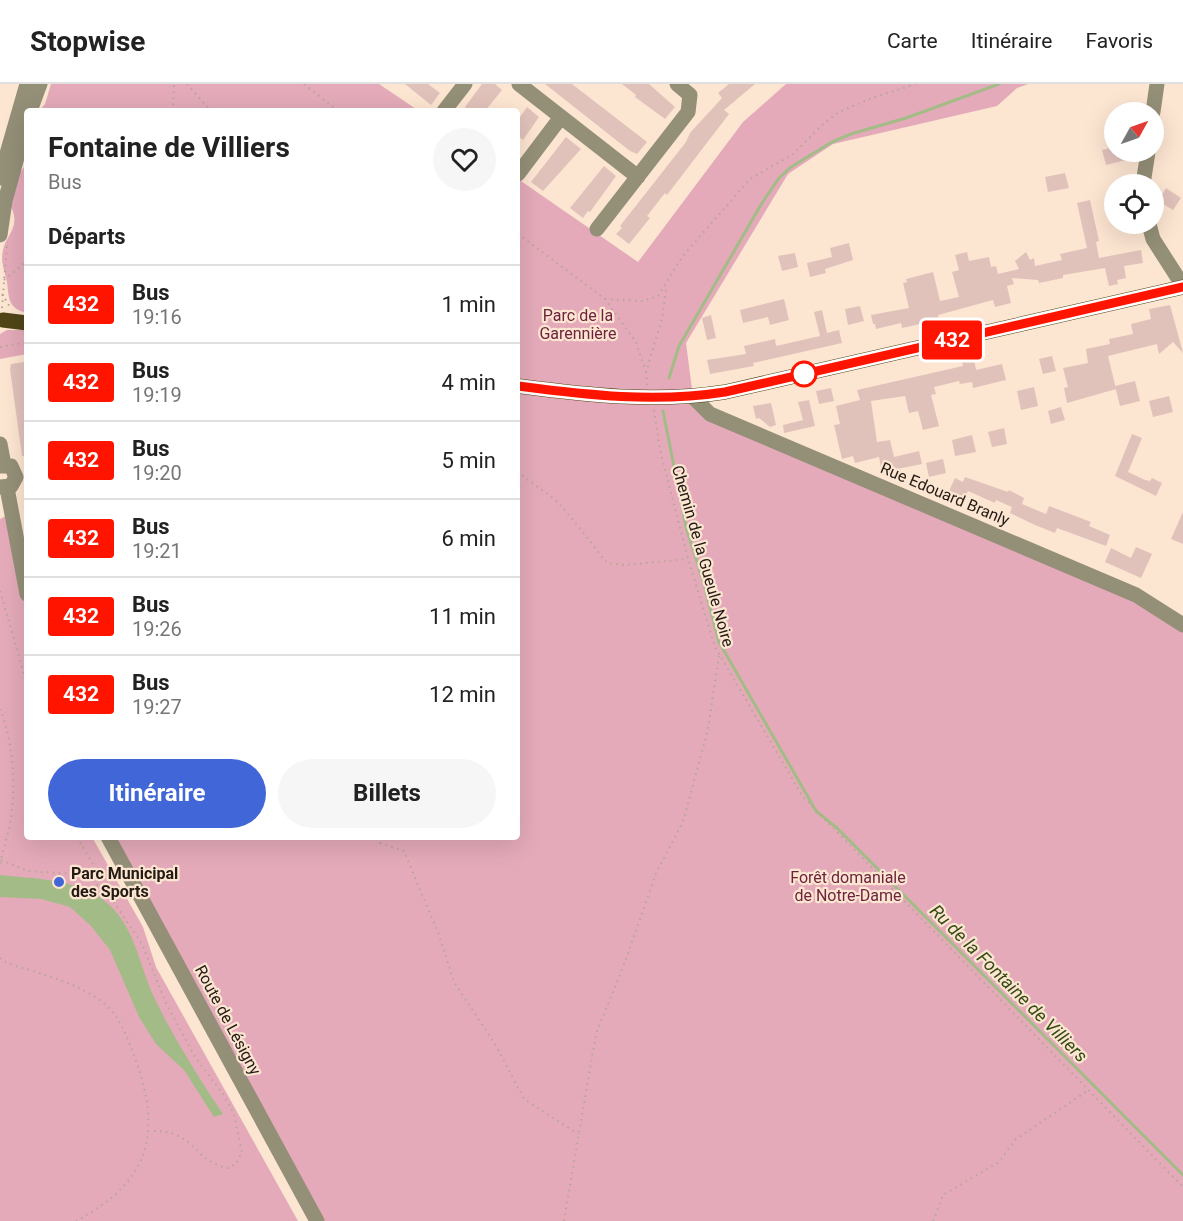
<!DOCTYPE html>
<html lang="fr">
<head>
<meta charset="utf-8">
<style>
	:root { --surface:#fff; --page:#f6f6f6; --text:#222; --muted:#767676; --line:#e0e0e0; --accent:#4166d8 }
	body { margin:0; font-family:Roboto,sans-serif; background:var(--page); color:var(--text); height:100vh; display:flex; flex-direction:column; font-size:22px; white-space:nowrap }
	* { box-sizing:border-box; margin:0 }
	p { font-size:20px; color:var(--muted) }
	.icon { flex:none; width:33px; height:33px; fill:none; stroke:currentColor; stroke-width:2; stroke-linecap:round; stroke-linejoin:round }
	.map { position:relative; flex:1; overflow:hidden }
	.sheet { position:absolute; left:24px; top:24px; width:496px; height:732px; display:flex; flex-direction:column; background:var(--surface); border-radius:6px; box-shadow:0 6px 24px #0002 }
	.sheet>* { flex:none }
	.badge { padding:0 12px; border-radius:4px; font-size:21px; line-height:39px }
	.needle { width:39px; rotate:50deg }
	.buttons { position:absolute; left:1104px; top:18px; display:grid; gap:12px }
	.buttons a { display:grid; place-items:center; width:60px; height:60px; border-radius:50%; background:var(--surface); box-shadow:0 6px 24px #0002; font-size:30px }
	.map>.badge { position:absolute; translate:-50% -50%; box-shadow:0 0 0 3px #fff }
	h2 { padding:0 24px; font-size:22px; line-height:54px }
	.round { display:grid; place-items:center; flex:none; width:63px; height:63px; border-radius:32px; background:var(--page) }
	.headline { display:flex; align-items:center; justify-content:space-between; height:102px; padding:0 24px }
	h1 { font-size:28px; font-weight:700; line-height:45px }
	.cta { display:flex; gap:12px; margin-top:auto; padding:12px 24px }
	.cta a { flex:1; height:69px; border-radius:36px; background:var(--accent); color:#fff; font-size:24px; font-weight:700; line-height:69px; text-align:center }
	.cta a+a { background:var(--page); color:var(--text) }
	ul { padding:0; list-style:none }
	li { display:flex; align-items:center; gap:18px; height:78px; padding:0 24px; border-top:2px solid var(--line) }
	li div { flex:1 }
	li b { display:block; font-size:22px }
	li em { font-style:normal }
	li .badge { min-width:66px; font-weight:700; text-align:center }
	header { display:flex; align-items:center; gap:36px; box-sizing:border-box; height:84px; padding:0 30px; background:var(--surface); border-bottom:2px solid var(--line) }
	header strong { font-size:28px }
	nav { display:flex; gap:33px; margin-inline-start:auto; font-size:21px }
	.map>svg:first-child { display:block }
	.green { fill:#e4aab9 }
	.water { fill:#a3bc87 }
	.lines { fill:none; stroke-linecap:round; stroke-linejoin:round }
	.stream { stroke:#a3bc87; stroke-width:3 }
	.building { fill:#e1c2bb }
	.path { stroke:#b7a595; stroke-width:2; stroke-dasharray:1.5 4.5; stroke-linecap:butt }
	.minor { stroke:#948f77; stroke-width:15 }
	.major { stroke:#4f4516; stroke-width:15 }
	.line-casing { stroke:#fff; stroke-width:14 }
	.line { stroke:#ff1400; stroke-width:9 }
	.stop-dot { fill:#fff; stroke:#ff1400; stroke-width:3 }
	.poi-dot { fill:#4166d8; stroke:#fce5d1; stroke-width:2 }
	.labels { text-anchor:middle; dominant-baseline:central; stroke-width:4.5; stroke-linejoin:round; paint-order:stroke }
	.park-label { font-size:16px; fill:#6d233d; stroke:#fce5d1 }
	.street-label { font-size:16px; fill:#221a13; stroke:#fce5d1 }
	.poi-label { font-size:16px; font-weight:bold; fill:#221a13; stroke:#fce5d1; text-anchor:start }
	.water-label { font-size:18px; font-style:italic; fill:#344a11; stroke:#fce5d1 }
</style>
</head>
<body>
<header>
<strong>Stopwise</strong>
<nav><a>Carte</a><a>Itinéraire</a><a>Favoris</a></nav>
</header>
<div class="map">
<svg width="1183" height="1137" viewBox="0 0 1183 1137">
	<rect width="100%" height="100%" fill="#fce5d1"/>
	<path class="green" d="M51 0H379L419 27H39L45 20Z
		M786 0H1028L1017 4 997 22 833 60 788 90 686 259 693 313 708 331 1132 514 1183 545V1137H317L109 753H518V95L638 178 743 38Z
		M27 79V229C8 224 9 215 7 198 5 187 0 179 3 166 6 151 21 143 11 123L19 90Z
		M7 246H27V270L0 275V250Z
		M12 429 27 510V753H92L143 843 156 883 298 1137H0V435Z"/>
	<path class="water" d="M0 791C35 795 72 794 102 815 134 838 138 877 153 911 173 953 197 991 223 1030L214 1033 184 986 156 960 139 933 110 866 91 842 70 823 41 815 0 813Z"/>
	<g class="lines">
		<path class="stream" d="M669 294 679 262 762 119 779 94 791 83 832 58 851 50 906 34 999 0
			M663 327 686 443 704 500 719 558 816 727 837 744 1183 1091"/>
	</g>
	<path class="building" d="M405 0H428L440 9 431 21Z
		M482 0H495L502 6 485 27H470L465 23Z
		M545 0H572L647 58 637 70 630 67Z
		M622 0H649L675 23 665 35 635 13 636 11Z
		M729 0H755L724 26 729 30 667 111 665 109 647 132 650 134 629 160 616 150 622 144 620 142 686 58 690 49 722 14 718 9Z
		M527 23 539 33 523 56 518 52V36Z
		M566 53 581 65 543 107 531 98Z
		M1114 57V68H1128L1130 75 1106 81 1102 66 1107 65Z
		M604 82 616 92 590 128 588 127 583 134 570 124Z
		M1065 89 1069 104 1048 108 1045 93Z
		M1166 104 1181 114 1173 126 1158 117Z
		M1090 116 1099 157 1096 158 1099 174 1141 166 1143 179 1124 182 1126 194 1117 196 1118 200 1109 202 1105 184 1063 191V194L1039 199 1038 196 1012 194 1014 200 1007 202 1011 219 995 223 993 216 938 231 939 236 902 244 901 239 876 245 875 240H873L871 231 909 224 903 199 907 198 906 195 933 188 940 217 959 213 952 188 959 186 955 171 967 168 969 177 989 173 991 183 996 182 998 190 1019 185 1015 177 1026 168 1030 176 1034 174 1035 182 1062 176 1060 170 1087 164 1077 119Z
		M849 159 853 176 825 185 826 189 810 193 807 179 832 173 830 164Z
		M795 169 798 183 782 187 778 172Z
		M784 215 789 236 770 241 768 233 743 239 740 226Z
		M1170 221 1183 269 1173 258 1159 270 1157 260 1108 272 1116 305 1067 319 1064 304 1068 303 1063 284 1088 279 1086 265 1110 260 1109 255 1133 250 1131 240 1151 235 1149 225Z
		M860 222 864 237 848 241 845 225Z
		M822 226 827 249 839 246 842 259 753 279 754 282 710 290 707 276 746 270 744 262 775 255 776 262 820 252 814 228Z
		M711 231 716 254 707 256 702 234Z
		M1052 272 1056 287 1043 290 1039 275Z
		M974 275 976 286 1002 280 1006 296 973 304 972 298 960 300 959 297 934 303 936 310 931 311 939 342 923 346 918 327 909 329 905 312 871 317 877 358 890 356 894 373 919 367 922 380 882 388 879 373 855 379 853 372 842 375 834 341 840 340 836 322 860 316 857 306 963 282 962 278Z
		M24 278 27 289V372H22L10 285 11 280Z
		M1135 297 1140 317 1120 322 1115 302Z
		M1034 303 1038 322 1021 326 1017 307Z
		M831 304 834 317 819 320 816 307Z
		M1169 312 1173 328 1153 333 1149 317Z
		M809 316 815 342 784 349 783 341 803 336 798 318Z
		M771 319 776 341 770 343 759 334 756 335 753 322Z
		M1061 323 1065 336 1051 340 1048 327Z
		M1004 344 1007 360 992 363 988 348Z
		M1132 350 1142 354 1128 388 1145 396 1150 397 1152 394 1162 399 1156 412 1115 392Z
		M972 351 976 368 955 372 952 356Z
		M943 375 946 389 929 393 926 379Z
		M965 393 1008 408 1009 406 1024 414 1022 420 1046 430 1049 422 1091 438 1089 442 1110 451 1106 462 1057 444 1055 449 1035 441 1010 429 1012 423 996 416 995 419 968 407 964 414 949 407 955 394 963 398Z
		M1183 428V460L1171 455Z
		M1136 463 1152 470 1141 494 1105 478 1111 464 1131 474Z"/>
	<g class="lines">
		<path class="path" d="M187 0 211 27
			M304 0 338 27
			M173 27 174 0
			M518 150 605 215 636 258 646 288
			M4 196 27 177
			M2 210 10 223
			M605 215 643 217 658 212 682 173 750 95 792 71 822 41 839 28 872 14 916 0
			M2 224 7 161
			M25 250 24 254 27 255
			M0 263 27 258
			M647 301 646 288 662 235 666 205
			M654 326 660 366 688 475 715 563 803 713 1183 1103
			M518 387C529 399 543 405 555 416 575 436 590 458 607 479L625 481 688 475
			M0 507 27 600
			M0 625C13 657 16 700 11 734 9 749 3 765 0 780
			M77 753 105 801 106 808
			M381 753 380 759 404 767 439 851 454 898 495 960 524 1015 578 1050
			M1 776 28 787 87 791 111 814 142 860 166 919 195 973 223 1010 234 1030 242 1068 236 1080 228 1084C192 1077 195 1045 150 1047
			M0 874C8 881 20 883 30 886 53 894 76 900 97 914 119 929 126 950 135 974 163 1051 149 1098 76 1137
			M564 1137 596 950 625 878 656 789 683 738 708 645 719 572
			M933 1137 943 1111 999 1078 1015 1056 1087 1007"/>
		<path class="minor" d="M519 0 638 93
			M30 27 40 0
			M444 27 465 0
			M1153 28 1157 0
			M518 90 561 33
			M0 94 27 0
			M1143 100 1148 68
			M1149 140 1153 155 1183 202
			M597 145 688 28 690 11 677 0
			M0 151 5 117 27 37
			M693 313 710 330 1136 511 1183 541
			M0 360 4 381
			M0 382H11L16 393 11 402 0 403
			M7 404 27 510
			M108 753 317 1137"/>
		<path class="major" d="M3 236 27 239
			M518 302C587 311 655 319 725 308L1183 203"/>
	</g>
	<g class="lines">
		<defs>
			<path id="line" d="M518 302C587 311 655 319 725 308L1183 203"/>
		</defs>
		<use href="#line" class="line-casing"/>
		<use href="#line" class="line"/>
	</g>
	<circle class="stop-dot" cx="804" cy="290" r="12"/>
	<circle class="poi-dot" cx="59" cy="798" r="6"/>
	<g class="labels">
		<g class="park-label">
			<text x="578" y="231">Parc de la<tspan x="578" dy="18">Garennière</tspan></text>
			<text x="848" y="793">Forêt domaniale<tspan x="848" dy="18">de Notre-Dame</tspan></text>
		</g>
		<g class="street-label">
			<text transform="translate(945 410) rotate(23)">Rue Edouard Branly</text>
			<text transform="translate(703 472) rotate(74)">Chemin de la Gueule Noire</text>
			<text transform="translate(228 936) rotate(62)">Route de Lésigny</text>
		</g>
		<g class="poi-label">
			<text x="71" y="789">Parc Municipal<tspan x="71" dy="18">des Sports</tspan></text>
		</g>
		<g class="water-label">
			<text transform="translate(1009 899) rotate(45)">Ru de la Fontaine de Villiers</text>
		</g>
	</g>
</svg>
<div class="buttons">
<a><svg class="needle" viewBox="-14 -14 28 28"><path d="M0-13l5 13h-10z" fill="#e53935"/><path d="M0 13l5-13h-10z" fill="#767676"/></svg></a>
<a><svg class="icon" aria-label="locate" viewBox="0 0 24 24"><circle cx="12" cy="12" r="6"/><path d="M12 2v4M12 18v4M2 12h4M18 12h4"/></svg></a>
</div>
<b class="badge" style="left:952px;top:256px;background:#ff1400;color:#fff">432</b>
<section class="sheet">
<div class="headline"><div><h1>Fontaine de Villiers</h1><p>Bus</p></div><a class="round"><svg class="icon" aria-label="heart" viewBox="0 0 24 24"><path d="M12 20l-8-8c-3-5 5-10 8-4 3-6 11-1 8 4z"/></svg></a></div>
<h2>Départs</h2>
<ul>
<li><span class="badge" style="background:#ff1400;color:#fff">432</span><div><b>Bus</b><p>19:16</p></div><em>1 min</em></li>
<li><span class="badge" style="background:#ff1400;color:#fff">432</span><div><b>Bus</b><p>19:19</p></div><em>4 min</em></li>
<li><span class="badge" style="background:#ff1400;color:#fff">432</span><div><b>Bus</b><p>19:20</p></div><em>5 min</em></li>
<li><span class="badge" style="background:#ff1400;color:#fff">432</span><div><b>Bus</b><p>19:21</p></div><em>6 min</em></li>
<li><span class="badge" style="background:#ff1400;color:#fff">432</span><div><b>Bus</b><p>19:26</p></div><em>11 min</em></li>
<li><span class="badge" style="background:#ff1400;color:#fff">432</span><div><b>Bus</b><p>19:27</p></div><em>12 min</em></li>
</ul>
<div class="cta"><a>Itinéraire</a><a>Billets</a></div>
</section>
</div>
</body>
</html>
